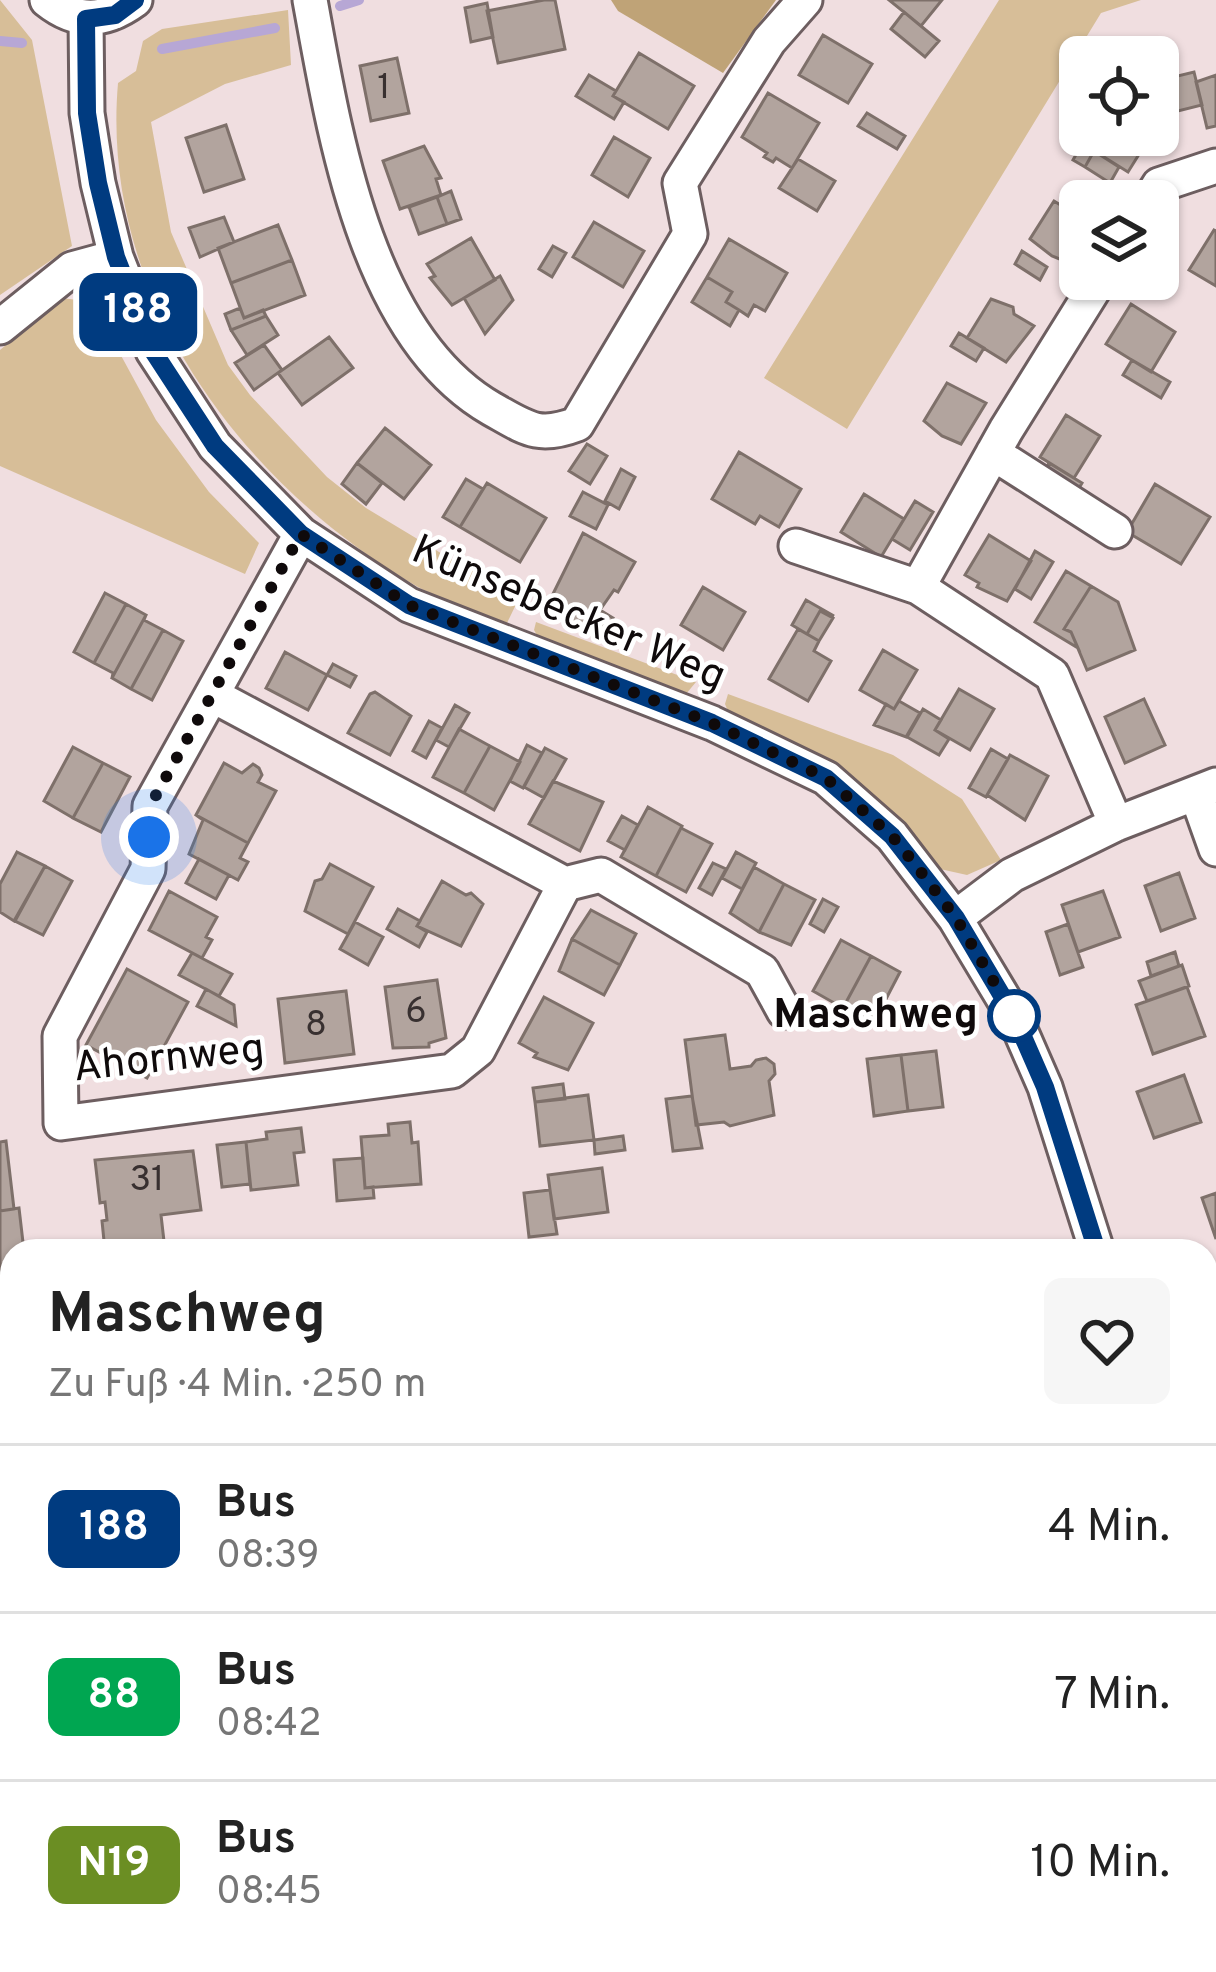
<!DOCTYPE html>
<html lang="de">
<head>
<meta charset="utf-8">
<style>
	:root { --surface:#fff; --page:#f6f6f6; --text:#222; --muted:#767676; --line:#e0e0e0 }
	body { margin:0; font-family:Overpass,sans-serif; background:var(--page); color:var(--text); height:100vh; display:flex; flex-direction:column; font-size:45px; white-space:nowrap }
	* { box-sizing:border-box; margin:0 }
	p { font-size:39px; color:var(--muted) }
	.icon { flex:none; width:66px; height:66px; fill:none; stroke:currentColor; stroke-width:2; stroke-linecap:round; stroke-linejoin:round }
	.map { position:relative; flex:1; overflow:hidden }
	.sheet { position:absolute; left:0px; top:1239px; width:1218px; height:735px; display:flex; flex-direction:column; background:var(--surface); border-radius:36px 36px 0 0; box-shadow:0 3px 9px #0004 }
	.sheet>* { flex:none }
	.badge { padding:0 24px; border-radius:18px; font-size:42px; line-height:78px }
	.controls { position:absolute; left:1059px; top:36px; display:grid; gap:24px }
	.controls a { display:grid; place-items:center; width:120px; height:120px; border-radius:18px; background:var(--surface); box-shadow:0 3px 9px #0004; font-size:60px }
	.you { position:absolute; width:60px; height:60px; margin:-30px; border:9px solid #fff; border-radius:50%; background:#1a73e8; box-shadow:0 0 0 18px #1a73e833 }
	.map>.badge { position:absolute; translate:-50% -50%; box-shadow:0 0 0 6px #fff }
	.round { display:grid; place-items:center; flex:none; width:126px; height:126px; border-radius:18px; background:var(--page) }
	.summary { display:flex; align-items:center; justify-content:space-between; height:204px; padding:0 48px }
	h1 { font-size:57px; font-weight:700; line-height:90px }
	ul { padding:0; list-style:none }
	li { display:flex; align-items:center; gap:36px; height:168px; padding:0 48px; border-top:3px solid var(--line) }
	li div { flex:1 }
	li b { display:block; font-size:45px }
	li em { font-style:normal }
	li .badge { min-width:132px; font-weight:700; text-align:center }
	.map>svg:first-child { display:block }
	.green { fill:#d7be98 }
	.forest { fill:#bfa377 }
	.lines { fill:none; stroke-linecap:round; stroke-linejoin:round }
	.stream { stroke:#b7a7d5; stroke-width:10 }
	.building { fill:#b2a49e; stroke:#7e706a; stroke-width:3 }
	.minor-casing { stroke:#6d5e60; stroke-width:39 }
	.minor { stroke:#fff; stroke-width:33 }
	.line-casing { stroke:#fff; stroke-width:27 }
	.line { stroke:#003b80; stroke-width:18 }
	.walk { stroke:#0f0a0b; stroke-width:12; stroke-dasharray:0 21.6 }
	.stop-dot { fill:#fff; stroke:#003b80; stroke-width:6 }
	.labels { text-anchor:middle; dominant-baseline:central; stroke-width:9; stroke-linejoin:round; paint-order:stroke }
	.number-label { font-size:36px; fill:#383030 }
	.street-label { font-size:42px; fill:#0f0a0b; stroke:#fff }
	.stop-label { font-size:42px; font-weight:bold; fill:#0f0a0b; stroke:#fff; text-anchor:end }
</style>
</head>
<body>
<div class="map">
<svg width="1216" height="1972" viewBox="0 0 1216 1972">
	<rect width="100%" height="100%" fill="#f0dee0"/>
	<path class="green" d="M0 0 32 40 72 246 0 295Z
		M999 0H1141L1101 13 847 429 764 378Z
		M288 10 291 65 225 84 151 122 171 232 228 365 250 395 327 477 366 508 459 564 521 594 507 623C474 610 436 599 406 580 235 476 100 291 118 83L136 71 143 41 162 29Z
		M62 298 92 302 156 420 209 492 259 543 245 574 0 466V350Z
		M536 622 696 682 686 694 538 637 534 630Z
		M728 694 893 755 962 799 1001 860 967 875 940 869 912 836 730 716 725 704Z
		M741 1962H973L975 1972H742Z"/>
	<path class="forest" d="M611 0H776L723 73 618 11Z"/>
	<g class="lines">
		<path class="stream" d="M340 6 359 0
			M0 41 22 43
			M162 49 275 28"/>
	</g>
	<path class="building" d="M544 0H555L565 49 498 63 487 11Z
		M889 0H942L921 26Z
		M487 3 493 37 471 42 465 8Z
		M904 12 939 41 925 57 891 29Z
		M823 35 872 64 848 103 799 75Z
		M639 53 694 86 668 129 613 96Z
		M397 58 409 113 371 121 360 66Z
		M1194 72 1202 105 1174 112 1165 79Z
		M589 75 616 91 613 96 624 102 614 119 576 96Z
		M1216 75V126L1207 128 1196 82Z
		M768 93 819 123 792 168 776 158 773 162 764 157 767 153 742 137Z
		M867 113 905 136 897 149 858 126Z
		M226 125 244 179 204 192 186 138Z
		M1096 135H1151L1128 172 1088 147Z
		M614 137 650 158 628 197 592 175Z
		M1082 144 1094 151 1085 167 1073 160Z
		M424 146 441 178 436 179 441 195 400 209 383 161Z
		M1094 151 1119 167 1110 183 1085 167Z
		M798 159 835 181 817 211 779 188Z
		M451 191 461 219 447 224 437 197Z
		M437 197 447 224 419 234 409 207Z
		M1054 201 1080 217V250L1072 264 1052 256 1030 239Z
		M224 217 234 242 200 257 189 228Z
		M594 222 644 251 623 287 573 257Z
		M278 225 292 260 231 283 218 248Z
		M1214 230 1216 231V286L1189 270Z
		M471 238 495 280 452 305 430 278 435 276 427 264Z
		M729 239 787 273 765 311 754 305 748 316 739 310 726 302 732 292 707 277Z
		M553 246 566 253 552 277 539 269Z
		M1022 251 1047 267 1040 280 1015 264Z
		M292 260 305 295 244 318 231 283Z
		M500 276 513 300 485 334 464 298Z
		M707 277 732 292 726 302 739 310 730 326 692 302Z
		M991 299 1013 307 1014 314 1034 326 1006 362 967 338Z
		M1131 304 1175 332 1151 372 1106 344Z
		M240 308 244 318 263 310 266 316 231 330 225 314Z
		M266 316 278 335 247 355 231 330Z
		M959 333 984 348 976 361 951 346Z
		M329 337 353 368 302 405 278 373Z
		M264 345 282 370 254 390 235 363Z
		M1132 360 1170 382 1161 398 1123 375Z
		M947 383 986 403 961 444 942 436 924 421Z
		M1066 415 1100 436 1074 478 1040 457Z
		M385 428 431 465 404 499 357 463Z
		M587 444 607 456 590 484 569 471Z
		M739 452 801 489 779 527 760 516 755 524 712 499Z
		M357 463 382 483 366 504 342 484Z
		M1049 463 1082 483 1075 495 1042 475Z
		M621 469 635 477 619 509 605 501Z
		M466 479 483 489 460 527 443 517Z
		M487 483 546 518 520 562 460 527Z
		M1155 484 1210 517 1181 564 1127 532Z
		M583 492 608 505 596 529 570 516Z
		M864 494 904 519 881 557 841 532Z
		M915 501 933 512 910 550 892 539Z
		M583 533 635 562 618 592 614 590 600 610 613 618 602 637 545 610Z
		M989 535 1031 561 1007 601 977 587 979 583 965 575Z
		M1035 551 1053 562 1031 599 1015 589Z
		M1066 571 1091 586 1064 629 1071 632 1078 648 1035 622Z
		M1091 586 1118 602 1135 650 1087 670 1071 632 1064 629Z
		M703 587 745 612 723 650 681 625Z
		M105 593 126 604 94 663 74 652Z
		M806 600 834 616 820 611 807 634 792 625Z
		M126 604 146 615 112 678 113 673 94 663Z
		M820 611 833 618 819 641 807 634Z
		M146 615 144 620 163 630 131 689 112 678Z
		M798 629 819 641 814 651 831 661 808 701 769 679Z
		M163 630 183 641 152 700 131 689Z
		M883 650 917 670 894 709 860 690Z
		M285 652 327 675 308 710 266 688Z
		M333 664 356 676 350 687 327 675Z
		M959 689 994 709 970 750 935 730Z
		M375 692 411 716 390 755 348 733 370 694Z
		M1144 699 1165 745 1125 763 1105 717Z
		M899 701 920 713 906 737 874 725 886 704 894 709Z
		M455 705 469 713 449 747 436 740Z
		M923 709 941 720 935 730 949 739 939 755 907 737Z
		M429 721 442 728 426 758 413 751Z
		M459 729 490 746 464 793 433 777Z
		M527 745 542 753 523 788 510 781Z
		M490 746 520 762 494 810 464 793Z
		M73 747 103 763 73 818 44 801Z
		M545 748 566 759 544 798 524 787Z
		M991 749 1008 759 986 797 969 788Z
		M1010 755 1048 776 1025 820 987 795Z
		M103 763 130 777 101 832 73 818Z
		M224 763 242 773 253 764 259 768 262 775 258 782 276 791 248 843 196 815Z
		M553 781 603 802 580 851 529 824Z
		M648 807 682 826 656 876 621 857Z
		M196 815 248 843 240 858 248 862 238 880 189 854 203 820Z
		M622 816 638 825 625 850 608 841Z
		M681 828 712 844 686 892 656 876Z
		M17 852 45 866 14 921 0 912V884Z
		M736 852 756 863 742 889 722 878Z
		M199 859 229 875 216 899 186 883Z
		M713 863 726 869 712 895 699 888Z
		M330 864 373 887 348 934 305 911 315 881 322 879Z
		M45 866 72 881 43 935 15 921Z
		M754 867 784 884 759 932 730 913Z
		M1179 873 1195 918 1161 931 1145 886Z
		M442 881 466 895 471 893 483 904 461 946 417 926Z
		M784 884 815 900 791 945 759 932Z
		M169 891 217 917 206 937 212 940 202 958 149 930Z
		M1103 891 1120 937 1078 952 1062 905Z
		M823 899 838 907 824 932 810 924Z
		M398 909 420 921 417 926 427 932 419 947 387 929Z
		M591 910 636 934 620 965 572 939Z
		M355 922 383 937 368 965 340 949Z
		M1068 924 1083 967 1060 975 1046 932Z
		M572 939 620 965 604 995 559 971Z
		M841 940 871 956 843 1008 813 991Z
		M1175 952 1179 966 1151 976 1147 962Z
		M192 953 232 974 219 996 179 975Z
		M871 956 900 972 873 1024 843 1008Z
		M1182 965 1189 986 1147 1001 1139 981Z
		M127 969 188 1002 147 1078 86 1045Z
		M437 980 446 1038 429 1043V1047L393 1048 385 987Z
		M1187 987 1205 1036 1153 1054 1136 1005Z
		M206 989 234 1005 236 1026 197 1006Z
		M346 991 354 1054 285 1063 278 999Z
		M544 997 593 1023 568 1070 534 1057 537 1053 519 1043Z
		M725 1035 730 1069 751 1066 756 1060 766 1058 774 1064 775 1074 769 1081 774 1115 730 1126 724 1122 696 1125 685 1040Z
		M936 1051 943 1107 908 1111 901 1055Z
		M901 1055 908 1111 874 1116 867 1059Z
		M1184 1075 1201 1122 1154 1138 1137 1092Z
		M563 1084 565 1099 535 1102 533 1088Z
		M588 1095 594 1140 540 1146 535 1102Z
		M692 1096 702 1148 673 1151 666 1099Z
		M410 1122 412 1143 418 1142 421 1184 365 1188 361 1137 389 1135 388 1124Z
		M301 1128 304 1152 294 1153 298 1185 251 1190 246 1142 267 1139 266 1132Z
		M623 1136 625 1150 595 1154 594 1140Z
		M6 1141 14 1209 0 1211V1142Z
		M246 1142 250 1184 222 1187 217 1145Z
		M193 1151 201 1210 161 1215 165 1250 105 1251 102 1221 107 1220 105 1202 100 1203 95 1160Z
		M363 1158 365 1188 373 1187 374 1198 337 1201 334 1160Z
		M602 1168 608 1212 554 1219 548 1175Z
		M550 1190 557 1234 529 1237 524 1193Z
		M1216 1193V1239L1202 1198Z
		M19 1208 24 1251H12V1279L0 1281V1211Z
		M1213 1281 1216 1332 1206 1335V1284Z
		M12 1434V1491H3L0 1435Z
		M1216 1909V1972H1195L1189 1962H1206V1916Z
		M273 1962H317V1965L274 1970Z
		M1189 1962 1195 1972H1120L1132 1962Z"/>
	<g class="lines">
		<defs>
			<path id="minor" d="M47 0C77 24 105 22 135 0
				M310 0C334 131 365 336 492 409 526 428 538 439 577 424L690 234 680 183 769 41 805 0
				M86 19 87 113 98 183 116 257 153 351 215 446 301 534 409 605 712 723 826 778 892 836 955 918 1014 1016 1045 1087 1097 1251
				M1149 201 1159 185 1216 166
				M0 327 72 269 116 257
				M993 453 1115 531
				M796 546 918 587 1052 675 1116 824
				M918 587 1006 430 1100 279
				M212 695 565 884 478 1050 452 1071 61 1123 60 1036 148 869 150 806 301 534
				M1196 793 1216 849
				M565 884 601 875 762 971 784 1011
				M955 918 1012 875 1116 824 1216 785
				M12 1548 7 1549 12 1610
				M1206 1599 1216 1628
				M207 1962 208 1972
				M586 1962 587 1972"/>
		</defs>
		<use href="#minor" class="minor-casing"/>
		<use href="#minor" class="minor"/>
	</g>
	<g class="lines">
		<defs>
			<path id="line" d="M135 0 115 15 86 19 87 113 98 183 116 257 153 351 215 446 301 534 409 605 712 723 826 778 892 836 956 918 1014 1016 1045 1087 1097 1251"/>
		</defs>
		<use href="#line" class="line-casing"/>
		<use href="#line" class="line"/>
		<path class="walk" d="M149 837 150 806 301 534 409 605 712 723 826 778 892 836 914 863 956 918 1014 1016"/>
	</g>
	<circle class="stop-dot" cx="1014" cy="1016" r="24"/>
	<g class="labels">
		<g class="number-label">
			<text x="384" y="89">1</text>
			<text x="416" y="1013">6</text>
			<text x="316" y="1026">8</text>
			<text x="147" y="1181">31</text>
		</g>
		<g class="street-label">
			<text transform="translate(568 615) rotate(23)">Künsebecker Weg</text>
			<text transform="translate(169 1060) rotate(-6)">Ahornweg</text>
		</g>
		<g class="stop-label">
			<text x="978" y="1016">Maschweg</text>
		</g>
	</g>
</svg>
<div class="controls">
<a><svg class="icon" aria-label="locate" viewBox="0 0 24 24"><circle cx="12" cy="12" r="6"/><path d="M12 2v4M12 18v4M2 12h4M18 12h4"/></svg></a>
<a><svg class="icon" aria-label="layers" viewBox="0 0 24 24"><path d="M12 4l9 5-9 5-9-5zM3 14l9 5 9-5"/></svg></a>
</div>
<div class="you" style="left:149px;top:837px"></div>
<b class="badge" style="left:138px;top:312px;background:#003b80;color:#fff">188</b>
<section class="sheet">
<div class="summary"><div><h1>Maschweg</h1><p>Zu Fuß · 4 Min. · 250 m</p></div><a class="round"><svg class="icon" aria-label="heart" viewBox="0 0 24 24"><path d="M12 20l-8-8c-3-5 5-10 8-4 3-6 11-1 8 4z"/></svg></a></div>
<ul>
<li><span class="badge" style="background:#003b80;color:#fff">188</span><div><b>Bus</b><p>08:39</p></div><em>4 Min.</em></li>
<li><span class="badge" style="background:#00a651;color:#fff">88</span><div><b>Bus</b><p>08:42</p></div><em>7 Min.</em></li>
<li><span class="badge" style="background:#6b8e23;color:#fff">N19</span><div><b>Bus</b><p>08:45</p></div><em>10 Min.</em></li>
</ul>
</section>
</div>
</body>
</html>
